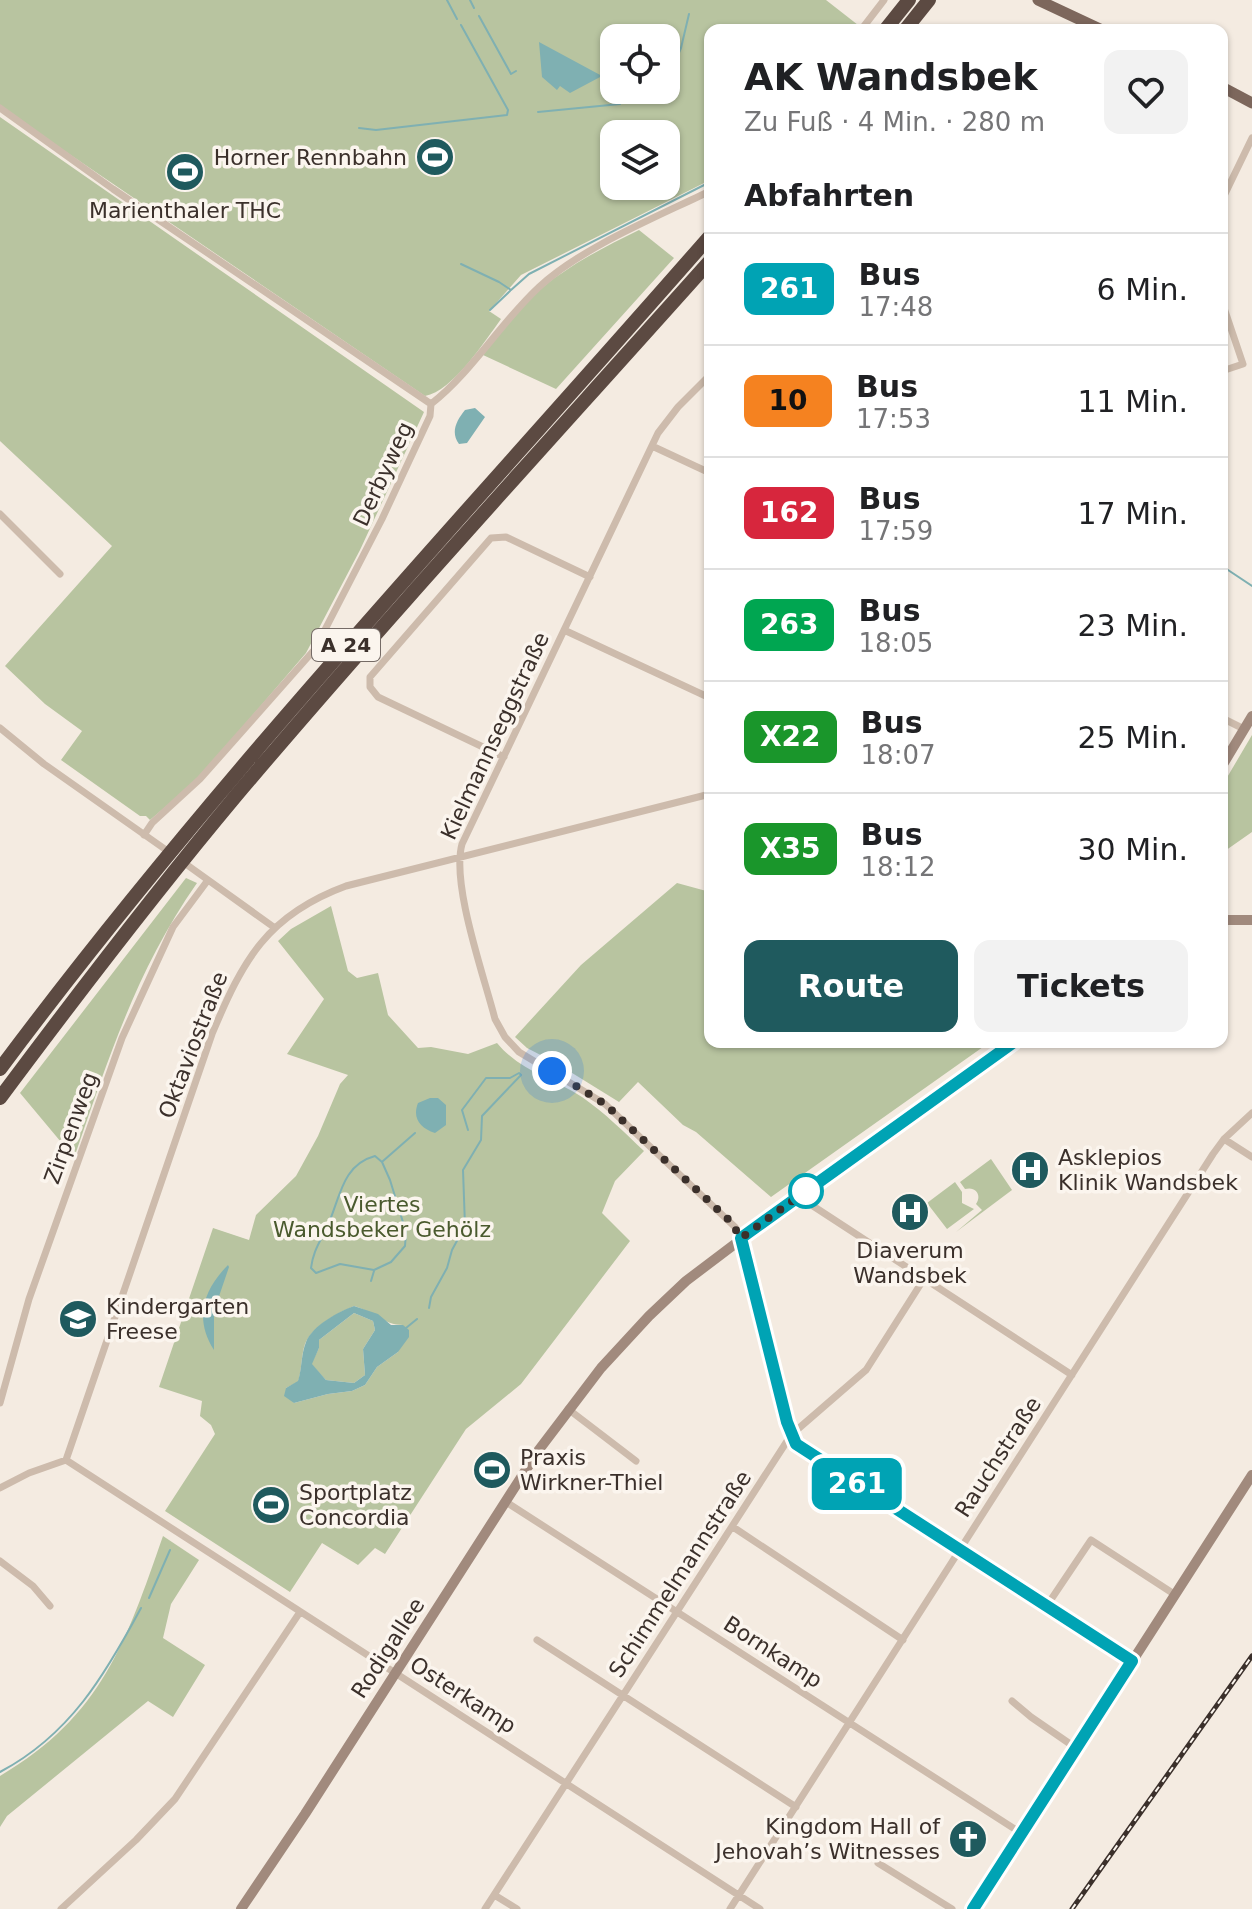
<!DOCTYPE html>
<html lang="de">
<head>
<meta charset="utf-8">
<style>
	:root { --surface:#fff; --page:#f2f2f2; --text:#202124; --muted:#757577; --line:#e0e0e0; --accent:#1f5a5e }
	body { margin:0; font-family:"DejaVu Sans",sans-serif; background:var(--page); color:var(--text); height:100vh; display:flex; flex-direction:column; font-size:30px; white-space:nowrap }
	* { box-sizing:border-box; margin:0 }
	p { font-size:26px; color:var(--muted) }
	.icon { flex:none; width:44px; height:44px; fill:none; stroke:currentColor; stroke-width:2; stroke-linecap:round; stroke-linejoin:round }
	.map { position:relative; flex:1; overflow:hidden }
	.panel { position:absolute; left:704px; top:24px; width:524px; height:1024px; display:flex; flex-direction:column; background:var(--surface); border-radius:16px; box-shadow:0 2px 6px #0004 }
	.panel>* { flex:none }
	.badge { padding:0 16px; border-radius:12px; font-size:28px; line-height:52px }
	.tools { position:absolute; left:600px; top:24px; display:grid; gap:16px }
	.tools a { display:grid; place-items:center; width:80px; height:80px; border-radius:16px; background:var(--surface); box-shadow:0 2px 6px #0004; font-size:40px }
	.you { position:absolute; width:40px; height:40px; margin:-20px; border:6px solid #fff; border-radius:50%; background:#1a73e8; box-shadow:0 0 0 12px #1a73e833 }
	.map>.badge { position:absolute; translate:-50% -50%; box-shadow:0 0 0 4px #fff }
	h2 { padding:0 40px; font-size:30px; line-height:72px }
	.round { display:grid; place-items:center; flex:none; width:84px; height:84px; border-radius:16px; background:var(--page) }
	.head { display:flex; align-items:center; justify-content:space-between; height:136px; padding:0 40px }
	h1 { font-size:38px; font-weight:700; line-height:60px }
	.button { display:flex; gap:16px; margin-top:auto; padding:16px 40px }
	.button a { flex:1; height:92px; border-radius:16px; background:var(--accent); color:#fff; font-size:32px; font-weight:700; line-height:92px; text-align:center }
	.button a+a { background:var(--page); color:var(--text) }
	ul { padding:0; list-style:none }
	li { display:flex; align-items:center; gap:24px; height:112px; padding:0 40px; border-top:2px solid var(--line) }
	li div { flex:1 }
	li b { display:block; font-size:30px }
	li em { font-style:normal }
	li .badge { min-width:88px; font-weight:700; text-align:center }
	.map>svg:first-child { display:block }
	.green { fill:#b8c4a0; fill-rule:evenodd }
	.water { fill:#7fb0b2; fill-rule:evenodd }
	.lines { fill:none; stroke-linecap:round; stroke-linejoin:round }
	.stream { stroke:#7fb0b2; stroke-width:2 }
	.street { stroke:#cdbbac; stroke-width:7 }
	.secondary { stroke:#a18a7d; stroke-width:10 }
	.primary { stroke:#7d675c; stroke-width:11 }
	.highway { stroke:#5c4a42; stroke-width:14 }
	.rail-casing { stroke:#3b302b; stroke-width:5 }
	.rail { stroke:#fbf5ee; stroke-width:2; stroke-dasharray:6; stroke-linecap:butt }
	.line-casing { stroke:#fff; stroke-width:18 }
	.line { stroke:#00a3b4; stroke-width:12 }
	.walk { stroke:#3b302b; stroke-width:8; stroke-dasharray:0 14.4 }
	.stop-dot { fill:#fff; stroke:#00a3b4; stroke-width:4 }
	.labels { text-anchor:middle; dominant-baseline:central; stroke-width:7; stroke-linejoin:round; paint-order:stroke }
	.shield { fill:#fbf5ee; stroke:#756b66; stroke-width:2 }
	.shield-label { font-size:20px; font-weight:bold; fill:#3b302b }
	.poi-label { font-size:22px; fill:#3b302b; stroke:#fbf5ee; text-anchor:start }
	.street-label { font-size:22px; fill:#3b302b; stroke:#fbf5ee }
	.park-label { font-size:22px; fill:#4a5a2e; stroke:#fbf5ee }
</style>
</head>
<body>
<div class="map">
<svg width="1252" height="1909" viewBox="0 0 1252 1909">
	<rect width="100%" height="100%" fill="#f4ebe1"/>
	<path class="green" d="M0 0H826L858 25 854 30H710V180L521 275 489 311 501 319C485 341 453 391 425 396L0 107ZM614 38H666V90H614ZM614 134H666V186H614Z
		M0 117 424 412 360 550 306 653 198 779 150 820 146 816H140L61 760 82 731 45 704 5 666 112 546 0 441Z
		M639 230 674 258 556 389 483 355C506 326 530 293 562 273 586 256 613 243 639 230Z
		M1252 735V832L1222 853V786Z
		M186 878 197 883C137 969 109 1057 75 1155L71 1154 20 1093Z
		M677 883 710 892V1042H798V1047L825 1048 836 1042H990L771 1197 696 1132 683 1125 638 1082 619 1102 556 1063 527 1048 515 1037 581 965Z
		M331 906 348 971 357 978 378 973 388 1015 418 1048 431 1047 468 1054 497 1043C520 1071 553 1078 582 1097 605 1113 624 1132 644 1151L615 1181 602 1213 630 1241 521 1384 466 1429 385 1554 375 1548 358 1565 322 1543 290 1592 165 1511 215 1434 211 1425 200 1416 202 1401 159 1387 213 1228 249 1240 256 1215 296 1176 318 1136 340 1084 348 1075 287 1054 324 999 278 941 291 929ZM354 1306C372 1311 384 1325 403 1325L398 1352 377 1367 365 1385 352 1391 328 1394 294 1403 286 1388 298 1382C302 1369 301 1356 305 1344 312 1326 338 1313 354 1306Z
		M991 1159 1012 1190 956 1232 982 1210 976 1204C982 1195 976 1186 965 1189L960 1182Z
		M955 1182 962 1192V1203L974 1209 947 1229 927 1203Z
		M354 1313 373 1321 375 1330 363 1349 365 1375 354 1383 326 1380 311 1364 319 1348V1340Z
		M163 1536 199 1560 171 1604 163 1638 205 1665 173 1717 148 1701 7 1816 0 1827V1776C102 1716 126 1642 163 1536Z"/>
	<path class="water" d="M539 42 602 76 570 93 560 86 557 90 542 77Z
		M475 408 485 417 467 443 459 444C450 432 457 420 465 410Z
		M430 1098H438L446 1105V1125L435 1133C420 1128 412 1118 418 1103Z
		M228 1265 229 1267 214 1311V1350C194 1319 203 1290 228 1265Z
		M354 1306 378 1314 391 1325H403L409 1330V1337L398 1352 377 1367 365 1385 352 1391 328 1394 294 1403 284 1396 286 1388 298 1381C302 1369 301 1354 306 1342 313 1325 338 1312 354 1306ZM354 1313 373 1321 375 1330 363 1349 365 1375 354 1383 326 1380 312 1364 319 1348V1340Z"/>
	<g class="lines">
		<path class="stream" d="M447 0 457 19
			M470 0 474 8
			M479 16 511 74 516 71
			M675 62 681 48 689 14
			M666 73 671 66
			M602 76 607 78
			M632 92 639 95
			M625 102 648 90
			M538 112 620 104
			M359 128 376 130 507 115 508 110 461 25
			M461 264 499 282 511 290 529 274 710 182
			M490 310 510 291
			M1222 566 1252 586
			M375 1156 382 1162 390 1180 406 1232 405 1246 391 1262 374 1270 340 1264 316 1273 311 1268C313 1251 320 1242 327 1227 340 1200 341 1165 375 1156Z
			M383 1161 415 1133
			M371 1281 374 1271
			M429 1308 431 1297 447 1268 452 1250 465 1226 463 1170 481 1140 482 1116 521 1075 519 1073 510 1078H486L462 1110 468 1130
			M406 1328 417 1319
			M149 1598 170 1550
			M0 1772C70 1735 105 1675 141 1608"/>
		<path class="street" d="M861 30 884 0
			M0 108 113 189 431 404
			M1222 200 1252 138
			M1222 302 1243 364 1222 371
			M710 375 678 407 658 433 462 844C451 884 484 976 495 1019L505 1037 519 1052 605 1104 735 1227 741 1238 787 1422 796 1444 1132 1661
			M652 446 710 473
			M0 514 60 574
			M564 630 710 698
			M1222 718 1244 729
			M0 728 44 764 169 852
			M504 757 378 697 370 687V677L491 538 506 537 590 577
			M144 835 152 823 200 779 315 649 382 519 430 416 431 404C473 371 500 323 539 287 582 247 657 217 710 191
			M183 862 275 928
			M1224 1139 1252 1157
			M801 1194 813 1206 1072 1375
			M0 1403 29 1299 122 1038 173 927 208 880
			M568 1409 636 1461
			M66 1460 760 1909
			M0 1488 29 1473 66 1460 212 1034C243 960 267 915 346 886L710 794
			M506 1502 1021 1833
			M733 1527 903 1640
			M0 1561 33 1586 50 1606
			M1046 1607 1091 1540 1174 1594
			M537 1640 796 1807
			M1012 1701 1031 1717 1076 1748
			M878 1863 952 1909
			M496 1896 517 1909
			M61 1909 136 1840 175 1799 300 1612
			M485 1909 791 1435 866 1370 925 1277
			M730 1909 1213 1154 1224 1139 1252 1113"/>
		<path class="secondary" d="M1222 766 1252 716
			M1222 920H1252
			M241 1909 305 1814 538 1451 601 1368 649 1316 686 1281 801 1194 1013 1042
			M973 1909 1252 1475"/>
		<path class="primary" d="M1038 0 1102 30
			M1222 87 1252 103"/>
		<path class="highway" d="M885 30 909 0
			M905 30 929 0
			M0 1069C218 776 470 511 710 236
			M0 1098C76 996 153 895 235 797 389 615 551 439 710 261"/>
		<defs>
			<path id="rail" d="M1072 1909 1252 1656"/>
		</defs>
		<use href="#rail" class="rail-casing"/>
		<use href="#rail" class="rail"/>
	</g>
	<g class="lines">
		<defs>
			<path id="line" d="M973 1909 1132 1661 796 1444 787 1422 741 1238 1014 1042"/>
		</defs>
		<use href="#line" class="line-casing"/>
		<use href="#line" class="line"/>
		<path class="walk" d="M552 1071 605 1104 730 1221 741 1238 806 1191"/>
	</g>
	<defs>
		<symbol id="stadium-disc" viewBox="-11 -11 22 22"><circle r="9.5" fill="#1f5a5e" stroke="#fbf5ee"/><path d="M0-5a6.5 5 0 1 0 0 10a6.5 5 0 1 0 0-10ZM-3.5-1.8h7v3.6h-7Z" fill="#fff"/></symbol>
		<symbol id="hospital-disc" viewBox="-11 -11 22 22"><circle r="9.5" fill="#1f5a5e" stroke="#fbf5ee"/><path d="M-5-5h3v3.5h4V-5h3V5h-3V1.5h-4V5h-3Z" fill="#fff"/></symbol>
		<symbol id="school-disc" viewBox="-11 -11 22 22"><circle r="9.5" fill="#1f5a5e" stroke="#fbf5ee"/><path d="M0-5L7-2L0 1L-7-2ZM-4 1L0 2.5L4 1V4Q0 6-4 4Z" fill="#fff"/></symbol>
		<symbol id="church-disc" viewBox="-11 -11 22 22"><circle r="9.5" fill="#1f5a5e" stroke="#fbf5ee"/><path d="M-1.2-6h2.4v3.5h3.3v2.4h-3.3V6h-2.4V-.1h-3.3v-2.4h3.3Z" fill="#fff"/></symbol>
	</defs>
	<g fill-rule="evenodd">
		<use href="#stadium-disc" x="413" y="135" width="44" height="44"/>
		<use href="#stadium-disc" x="163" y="150" width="44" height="44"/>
		<use href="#hospital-disc" x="1008" y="1148" width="44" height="44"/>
		<use href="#hospital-disc" x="888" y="1190" width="44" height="44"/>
		<use href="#school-disc" x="56" y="1297" width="44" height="44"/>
		<use href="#stadium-disc" x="470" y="1448" width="44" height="44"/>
		<use href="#stadium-disc" x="249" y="1483" width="44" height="44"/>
		<use href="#church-disc" x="946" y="1817" width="44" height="44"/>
	</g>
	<circle class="stop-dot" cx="806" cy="1191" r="16"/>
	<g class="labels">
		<rect class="shield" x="312" y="629" width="68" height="32" rx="6"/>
		<g class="shield-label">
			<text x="346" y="645">A 24</text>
		</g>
		<g class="poi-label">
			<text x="407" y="157" text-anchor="end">Horner Rennbahn</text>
			<text x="185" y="210" text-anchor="middle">Marienthaler THC</text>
			<text x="1058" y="1157">Asklepios<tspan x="1058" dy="25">Klinik Wandsbek</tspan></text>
			<text x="910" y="1250" text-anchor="middle">Diaverum<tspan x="910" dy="25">Wandsbek</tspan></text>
			<text x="106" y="1306">Kindergarten<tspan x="106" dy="25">Freese</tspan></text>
			<text x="520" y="1457">Praxis<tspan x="520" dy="25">Wirkner-Thiel</tspan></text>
			<text x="299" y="1492">Sportplatz<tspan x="299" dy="25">Concordia</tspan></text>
			<text x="940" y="1826" text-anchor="end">Kingdom Hall of<tspan x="940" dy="25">Jehovah’s Witnesses</tspan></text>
		</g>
		<g class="street-label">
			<text transform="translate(383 474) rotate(-65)">Derbyweg</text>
			<text transform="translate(495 736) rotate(-65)">Kielmannseggstraße</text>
			<text transform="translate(193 1045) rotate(-69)">Oktaviostraße</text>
			<text transform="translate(71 1128) rotate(-70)">Zirpenweg</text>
			<text transform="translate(998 1457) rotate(-57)">Rauchstraße</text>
			<text transform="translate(680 1574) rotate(-57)">Schimmelmannstraße</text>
			<text transform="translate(388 1648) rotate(-57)">Rodigallee</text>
			<text transform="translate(773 1652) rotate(33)">Bornkamp</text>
			<text transform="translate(463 1695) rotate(33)">Osterkamp</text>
		</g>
		<g class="park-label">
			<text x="382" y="1204">Viertes<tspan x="382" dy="25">Wandsbeker Gehölz</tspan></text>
		</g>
	</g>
</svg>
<div class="tools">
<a><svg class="icon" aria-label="locate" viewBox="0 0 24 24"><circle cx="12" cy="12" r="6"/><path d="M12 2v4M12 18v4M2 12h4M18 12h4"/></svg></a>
<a><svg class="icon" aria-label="layers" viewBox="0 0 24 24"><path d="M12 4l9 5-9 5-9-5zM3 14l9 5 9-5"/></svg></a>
</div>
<div class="you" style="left:552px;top:1071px"></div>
<b class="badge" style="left:857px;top:1484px;background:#00a3b4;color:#fff">261</b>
<section class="panel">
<div class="head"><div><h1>AK Wandsbek</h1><p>Zu Fuß · 4 Min. · 280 m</p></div><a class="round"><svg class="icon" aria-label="heart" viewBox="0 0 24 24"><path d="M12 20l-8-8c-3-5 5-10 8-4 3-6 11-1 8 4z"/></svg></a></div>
<h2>Abfahrten</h2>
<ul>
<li><span class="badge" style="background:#00a3b4;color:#fff">261</span><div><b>Bus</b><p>17:48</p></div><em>6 Min.</em></li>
<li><span class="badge" style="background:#f58220;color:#111">10</span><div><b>Bus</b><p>17:53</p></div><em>11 Min.</em></li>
<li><span class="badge" style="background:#d7263d;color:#fff">162</span><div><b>Bus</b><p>17:59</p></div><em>17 Min.</em></li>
<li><span class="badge" style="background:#00a651;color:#fff">263</span><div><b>Bus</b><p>18:05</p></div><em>23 Min.</em></li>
<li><span class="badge" style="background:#1a962b;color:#fff">X22</span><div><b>Bus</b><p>18:07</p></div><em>25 Min.</em></li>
<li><span class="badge" style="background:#1a962b;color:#fff">X35</span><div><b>Bus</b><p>18:12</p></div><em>30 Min.</em></li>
</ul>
<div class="button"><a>Route</a><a>Tickets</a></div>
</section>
</div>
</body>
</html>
